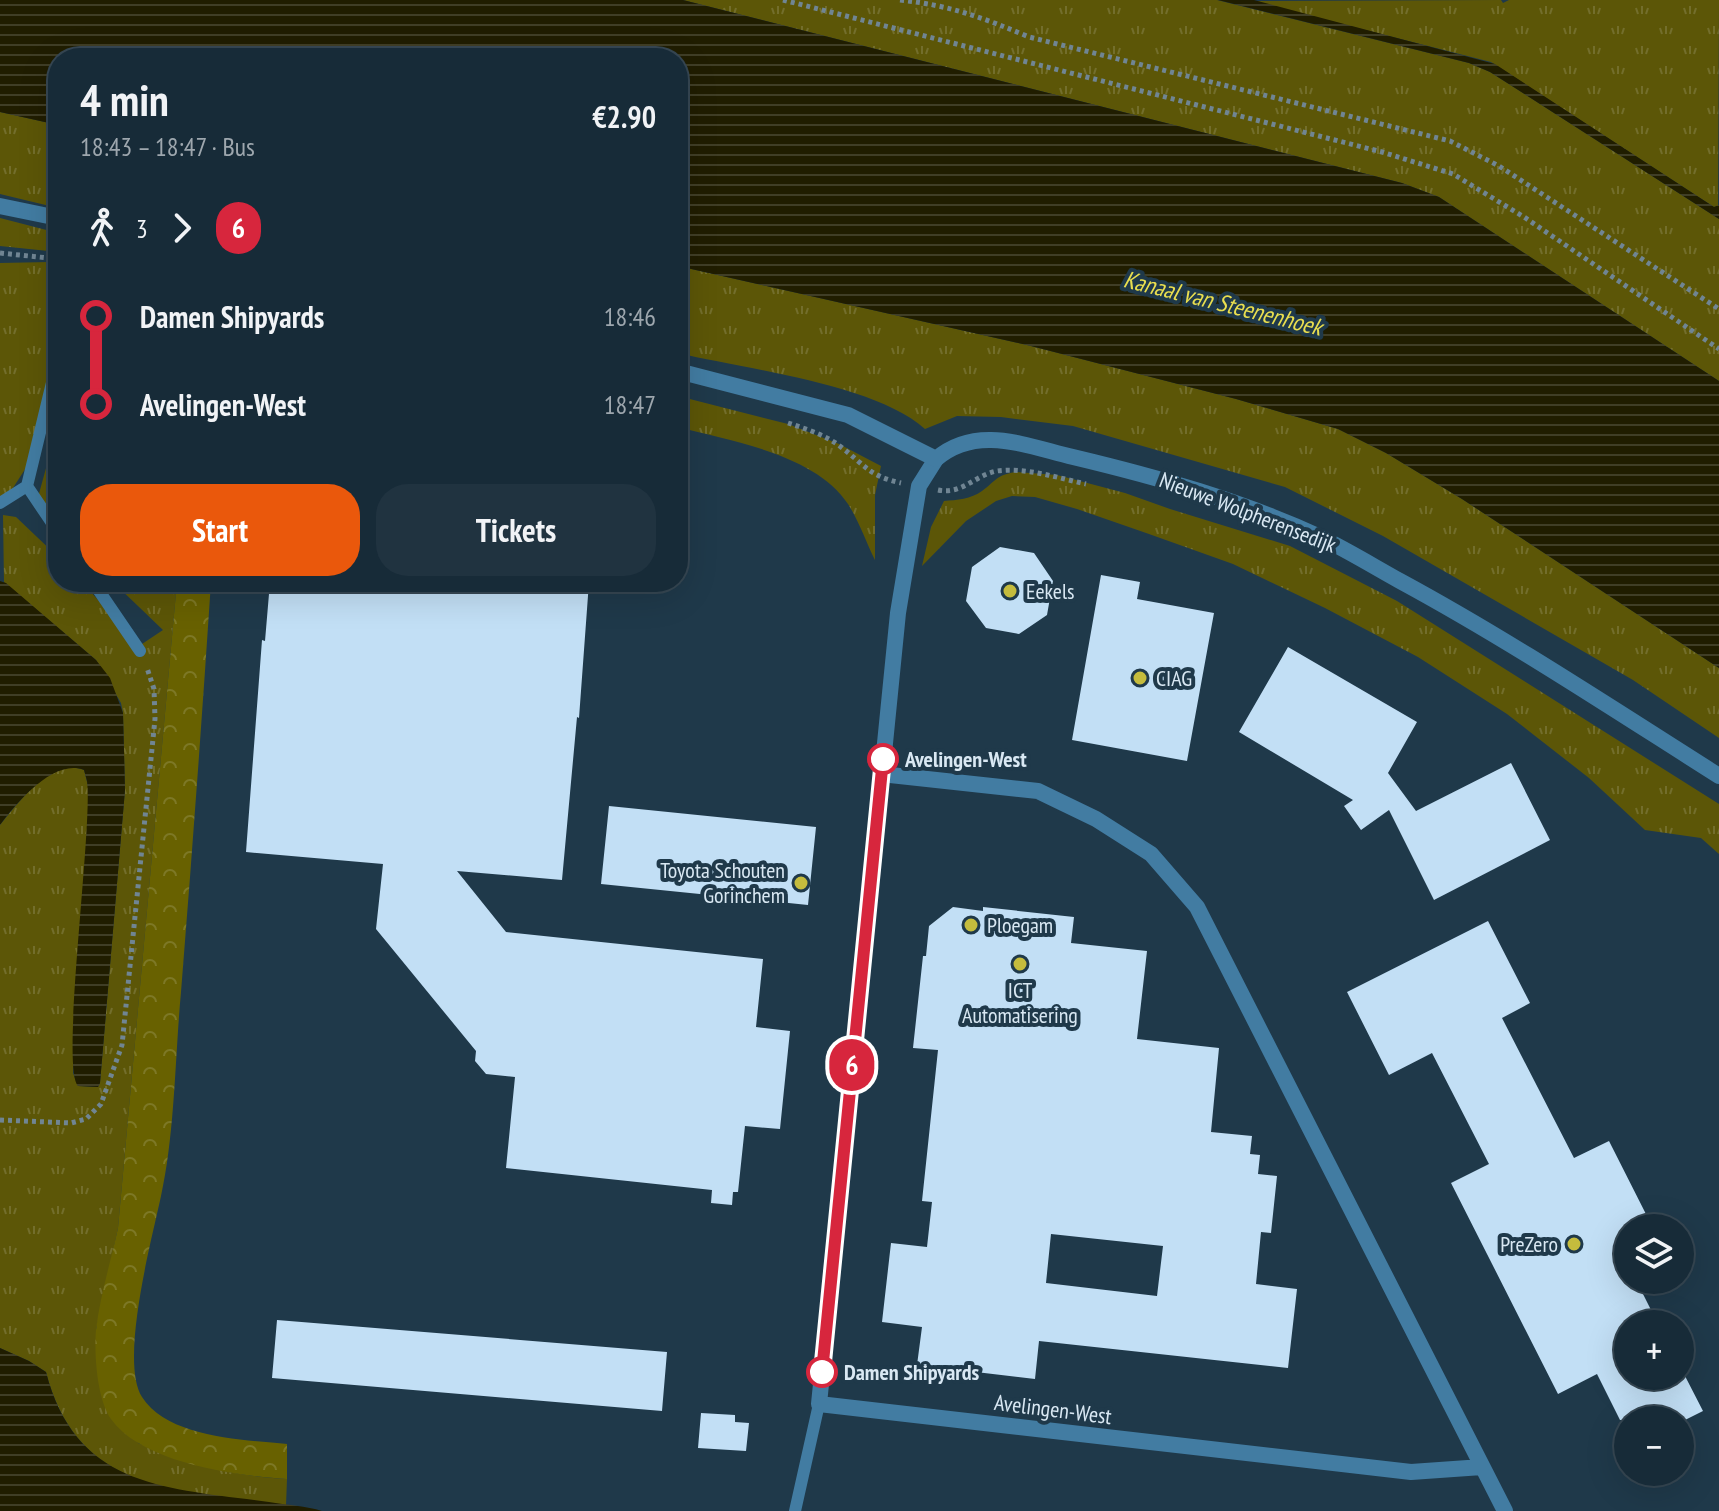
<!DOCTYPE html>
<html lang="en">
<head>
<meta charset="utf-8">
<style>
	:root { --surface:#172b38; --page:#203340; --text:#f1f3f6; --muted:#9ea7ae; --line:#364753; --accent:#ea580c }
	body { margin:0; font-family:"PT Sans Narrow",sans-serif; background:var(--page); color:var(--text); height:100vh; display:flex; flex-direction:column; font-size:30px; white-space:nowrap }
	* { box-sizing:border-box; margin:0 }
	p { font-size:26px; color:var(--muted) }
	.icon { flex:none; width:44px; height:44px; fill:none; stroke:currentColor; stroke-width:2; stroke-linecap:round; stroke-linejoin:round }
	.map { position:relative; flex:1; overflow:hidden }
	.drawer { position:absolute; left:48px; top:48px; width:640px; height:544px; display:flex; flex-direction:column; background:var(--surface); border-radius:32px; box-shadow:0 8px 32px #0002,0 0 0 2px var(--line) }
	.drawer>* { flex:none }
	.badge { padding:0 16px; border-radius:26px; font-size:28px; line-height:52px }
	.fabs { position:absolute; left:1614px; top:1214px; display:grid; gap:16px }
	.fabs a { display:grid; place-items:center; width:80px; height:80px; border-radius:50%; background:var(--surface); box-shadow:0 8px 32px #0002,0 0 0 2px var(--line); font-size:40px }
	.map>.badge { position:absolute; translate:-50% -50%; box-shadow:0 0 0 4px #fff }
	.legs { display:flex; align-items:center; gap:12px; height:88px; padding:0 32px; font-size:26px }
	.legs p { margin-inline-start:auto }
	.headline { display:flex; align-items:center; justify-content:space-between; height:136px; padding:0 32px }
	h1 { font-size:44px; font-weight:700; line-height:60px }
	.cta { display:flex; gap:16px; margin-top:auto; padding:16px 32px }
	.cta a { flex:1; height:92px; border-radius:32px; background:var(--accent); color:#fff; font-size:32px; font-weight:700; line-height:92px; text-align:center }
	.cta a+a { background:var(--page); color:var(--text) }
	ul { padding:0 32px; list-style:none }
	li { display:flex; align-items:center; gap:28px; height:88px; font-size:30px }
	li i { display:grid; place-items:center; width:12px; height:100%; margin:0 10px; background:currentColor }
	li i::after { content:''; width:20px; height:20px; margin:-10px; border:6px solid; border-radius:50%; background:var(--surface) }
	li p { margin-inline-start:auto }
	li:first-child i { background:linear-gradient(#0000 50%,currentColor 0) }
	li:last-child i { background:linear-gradient(currentColor 50%,#0000 0) }
	.map>svg:first-child { display:block }
	.grass { fill:url(#grass-tufts) }
	.forest { fill:url(#forest-crowns) }
	.water { fill:url(#water-rules) }
	.building { fill:#c2dff5; fill-rule:evenodd }
	.lines { fill:none; stroke-linecap:round; stroke-linejoin:round }
	.path { stroke:#708593; stroke-width:5; stroke-dasharray:4 4; stroke-linecap:butt }
	.service { stroke:#427ca2; stroke-width:12 }
	.minor { stroke:#427ca2; stroke-width:16 }
	.tertiary { stroke:#427ca2; stroke-width:16 }
	.line-1-casing { stroke:#fff; stroke-width:18 }
	.line-1 { stroke:#d7263d; stroke-width:12 }
	.poi-dot { fill:#c5bc3d; stroke:#1f394a; stroke-width:3 }
	.stop-1-dot { fill:#fff; stroke:#d7263d; stroke-width:4 }
	.labels { text-anchor:middle; dominant-baseline:central; stroke-width:8; stroke-linejoin:round; paint-order:stroke }
	.street-label { font-size:22px; fill:#d9e8f3; stroke:#1f394a }
	.poi-label { font-size:22px; fill:#d9e8f3; stroke:#1f394a; text-anchor:start }
	.stop-label { font-size:22px; font-weight:bold; fill:#d9e8f3; stroke:#1f394a; text-anchor:start }
	.water-label { font-size:24px; font-style:italic; fill:#e9de4f; stroke:#1f394a }
</style>
</head>
<body>
<div class="map">
<svg width="1719" height="1511" viewBox="0 0 1719 1511">
	<defs>
		<pattern id="grass-tufts" width="24" height="20" patternUnits="userSpaceOnUse" patternTransform="scale(2)"><rect width="24" height="20" fill="#5c5607"/><path d="M3 7l-1-3M5 7V3M7 7l1-3M15 17l-1-3M17 17v-4M19 17l1-3" fill="none" stroke="#736e2c"/></pattern>
		<pattern id="forest-crowns" width="20" height="18" patternUnits="userSpaceOnUse" patternTransform="scale(2)"><rect width="20" height="18" fill="#686100"/><path d="M2 6a3 3 0 1 1 6 0M12 15a3 3 0 1 1 6 0" fill="none" stroke="#7d7826"/></pattern>
		<pattern id="water-rules" width="6" height="5" patternUnits="userSpaceOnUse" patternTransform="scale(2)"><rect width="6" height="5" fill="#201d00"/><path d="M0 2.5h6" fill="none" stroke="#403e26"/></pattern>
	</defs>
	<rect width="100%" height="100%" fill="#1f394a"/>
	<path class="grass" d="M683 0H1217L1469 63 1490 72 1719 219V381L1439 197 1402 183Z
		M1501 0 1503 3 1509 0H1719L1718 206 1714 207 1491 62 1251 1Z
		M0 112 58 125V208L0 194Z
		M0 218 58 233V252L0 246Z
		M50 262 58 264V358L29 463 11 491 0 498V263Z
		M678 266 1031 346 1236 399 1338 429 1386 453 1462 499 1719 668V738L1633 680 1383 536 1285 487 1073 426 1001 417 957 416 925 429C875 384 745 369 678 353Z
		M678 396 788 424 839 444 881 466 875 495V560C866 542 859 521 848 504 816 455 732 441 678 427Z
		M58 425V530L35 508Z
		M1016 472 1057 475 1125 493 1170 509 1290 546 1397 601 1719 804V854L1701 838 1645 830 1589 778 1507 714 1418 657 1325 608 1233 564 1149 534 1077 509 1035 497 1012 496 996 501 966 521 922 566 931 527 944 501C957 500 971 499 982 491 997 480 996 475 1016 472Z
		M3 515 16 517 58 557V582H82L139 646 163 630 113 582H177L118 1228 96 1330 138 1443C189 1464 231 1476 287 1479L286 1505C181 1490 78 1496 46 1372L29 1361 0 1348V825C18 803 51 757 84 770L88 786V819L73 1073 78 1086 98 1087 100 1083 125 790 123 713 121 703 96 660 4 582Z"/>
	<path class="forest" d="M177 582H211C202 719 192 855 181 992 175 1056 175 1133 161 1196 152 1239 119 1361 142 1397 168 1438 245 1440 287 1444V1479C237 1476 142 1463 111 1419 97 1399 94 1354 96 1330 100 1296 111 1261 118 1228Z"/>
	<path class="water" d="M0 0H683L1402 183 1439 197 1719 381V668L1462 499 1386 453 1338 429 1236 399 1031 346 678 266V58H58V125L0 112Z
		M1218 0H1254L1495 64 1714 207 1719 205V219L1490 72 1469 63Z
		M0 581 6 583 96 660 110 678 123 713 125 790 100 1083 98 1087 78 1086C60 1067 93 829 87 781L84 770C54 758 16 803 0 825Z
		M0 1348 29 1361 46 1372C76 1489 168 1488 269 1502 286 1505 307 1506 322 1511H0Z"/>
	<path class="building" d="M1000 547 1034 553 1053 581 1047 615 1019 634 986 628 966 601 972 567Z
		M1101 575 1140 582 1137 599 1214 613 1187 761 1072 740Z
		M270 582H589L579 718 577 717 562 880 457 871 506 932 763 959 756 1027 790 1031 780 1129 745 1126 738 1192H733L732 1205 711 1203 712 1190 506 1168 515 1077 486 1074 475 1061 476 1051 376 929 383 864 246 852 262 640 265 641Z
		M1288 647 1417 722 1388 773 1416 811 1511 763 1550 840 1434 900 1389 810 1361 830 1344 806 1353 800 1239 732Z
		M609 806 816 827 808 905 601 884Z
		M953 907 983 911V907L1074 917 1071 943 1147 951 1137 1039 1219 1048 1211 1132 1252 1136 1250 1154 1260 1155 1258 1174 1277 1176 1271 1233 1261 1232 1256 1284 1297 1289 1288 1368 1039 1341 1035 1379 917 1365 922 1327 882 1322 891 1243 927 1247 932 1202 922 1201 938 1050 913 1048 923 956H926L929 926ZM1051 1234 1163 1246 1157 1296 1046 1283Z
		M1488 921 1530 1003 1502 1018 1574 1158 1609 1141 1653 1228H1628V1280H1636L1658 1324H1628V1376H1685L1703 1411 1685 1420H1620L1597 1374 1558 1394 1451 1183 1489 1164 1432 1053 1389 1075 1347 992Z
		M277 1320 667 1352 662 1411 272 1378Z
		M701 1413 735 1415V1422L749 1423 746 1451 698 1448Z"/>
	<g class="lines">
		<path class="path" d="M783 0 1382 152 1453 174 1524 217 1719 349
			M900 0C949 5 984 18 1029 37L1450 141 1499 166 1719 309
			M0 253 58 259
			M678 395 689 398
			M788 423C806 429 826 435 841 447 866 466 869 476 901 483
			M938 490C962 495 975 475 997 471 1025 467 1058 478 1086 484
			M0 1120 71 1123 86 1119 101 1104 122 1045 155 719 154 689 147 668"/>
		<path class="service" d="M27 486 58 532
			M0 503 27 486 58 358
			M93 582 140 651
			M795 1511 819 1404"/>
		<path class="minor" d="M936 459 919 486 898 613 819 1404 1411 1472 1482 1467
			M881 774 1038 791 1096 819 1151 854 1197 907 1505 1511"/>
		<path class="tertiary" d="M0 206 58 218
			M678 371 848 415 936 459C977 424 1026 446 1073 457 1157 477 1242 501 1320 537 1347 550 1373 566 1400 581 1509 640 1613 709 1719 776"/>
	</g>
	<g class="lines">
		<defs>
			<path id="line-1" d="M822 1372 883 759"/>
		</defs>
		<use href="#line-1" class="line-1-casing"/>
		<use href="#line-1" class="line-1"/>
	</g>
	<g class="poi-dot">
		<circle cx="1010" cy="591" r="8"/>
		<circle cx="1140" cy="678" r="8"/>
		<circle cx="801" cy="883" r="8"/>
		<circle cx="971" cy="925" r="8"/>
		<circle cx="1020" cy="964" r="8"/>
		<circle cx="1574" cy="1244" r="8"/>
	</g>
	<g class="stop-1-dot">
		<circle cx="883" cy="759" r="14"/>
		<circle cx="822" cy="1372" r="14"/>
	</g>
	<g class="labels">
		<g class="street-label">
			<text transform="translate(1248 512) rotate(21)">Nieuwe Wolpherensedijk</text>
			<text transform="translate(1053 1409) rotate(7)">Avelingen-West</text>
		</g>
		<g class="poi-label">
			<text x="1026" y="591">Eekels</text>
			<text x="1156" y="678">CIAG</text>
			<text x="785" y="870" text-anchor="end">Toyota Schouten<tspan x="785" dy="25">Gorinchem</tspan></text>
			<text x="987" y="925">Ploegam</text>
			<text x="1020" y="990" text-anchor="middle">ICT<tspan x="1020" dy="25">Automatisering</tspan></text>
			<text x="1558" y="1244" text-anchor="end">PreZero</text>
		</g>
		<g class="stop-label">
			<text x="905" y="759">Avelingen-West</text>
			<text x="844" y="1372">Damen Shipyards</text>
		</g>
		<g class="water-label">
			<text transform="translate(1223 303) rotate(14)">Kanaal van Steenenhoek</text>
		</g>
	</g>
</svg>
<div class="fabs">
<a><svg class="icon" aria-label="layers" viewBox="0 0 24 24"><path d="M12 4l9 5-9 5-9-5zM3 14l9 5 9-5"/></svg></a>
<a>+</a>
<a>−</a>
</div>
<b class="badge" style="left:852px;top:1065px;background:#d7263d;color:#fff">6</b>
<section class="drawer">
<div class="headline"><div><h1>4 min</h1><p>18:43 – 18:47 · Bus</p></div><b>€2.90</b></div>
<div class="legs"><svg class="icon" aria-label="walk" viewBox="0 0 24 24"><circle cx="13" cy="4" r="2"/><path d="M13 8l-2 6 4 7M11 14l-3 7M7 12l3-4h3l4 4"/></svg>3<svg class="icon" aria-label="forward" viewBox="0 0 24 24"><path d="M9 5l7 7-7 7"/></svg><b class="badge" style="background:#d7263d;color:#fff">6</b></div>
<ul>
<li><i style="color:#d7263d"></i><b>Damen Shipyards</b><p>18:46</p></li>
<li><i style="color:#d7263d"></i><b>Avelingen-West</b><p>18:47</p></li>
</ul>
<div class="cta"><a>Start</a><a>Tickets</a></div>
</section>
</div>
</body>
</html>
